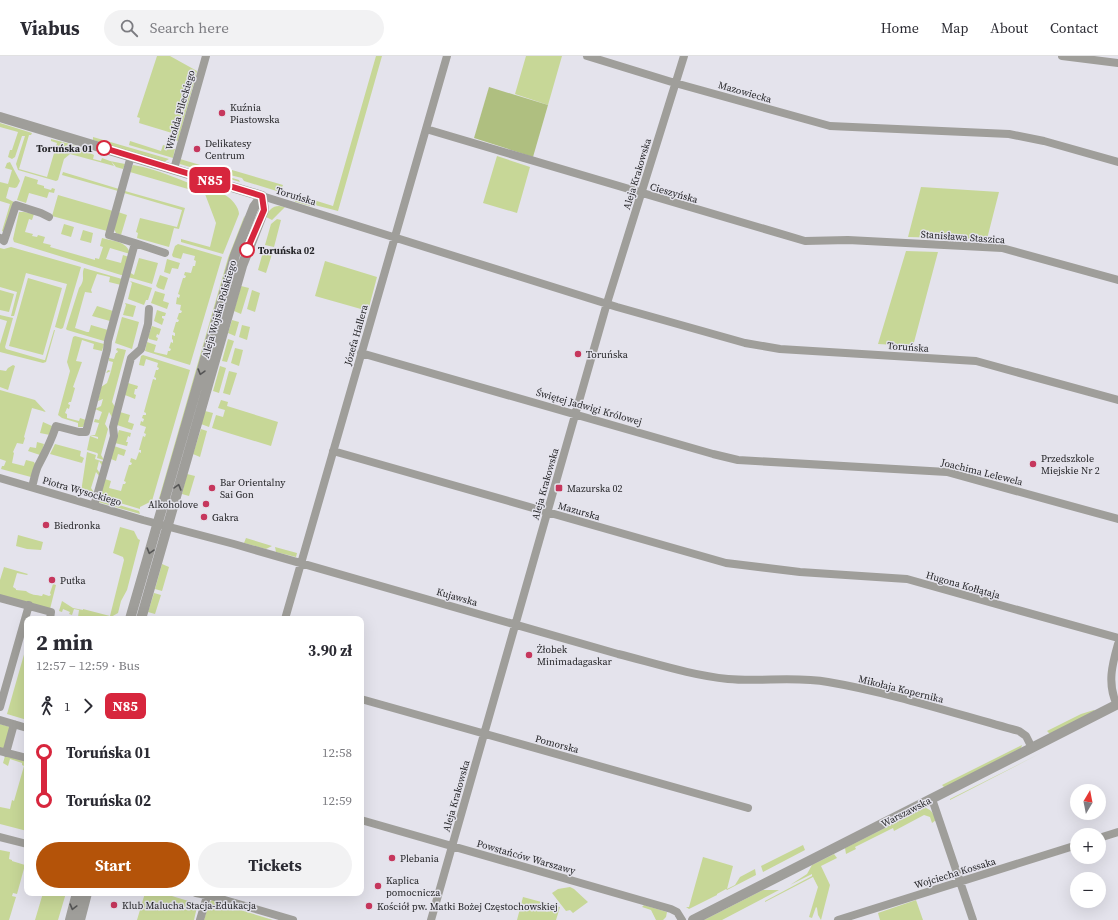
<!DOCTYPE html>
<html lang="en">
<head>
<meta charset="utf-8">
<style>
	:root { --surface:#fff; --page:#f2f2f3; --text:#2b2b33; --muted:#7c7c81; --line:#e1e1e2; --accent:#b45309 }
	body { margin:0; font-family:"Source Serif 4",serif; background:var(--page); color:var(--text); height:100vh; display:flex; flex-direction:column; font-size:15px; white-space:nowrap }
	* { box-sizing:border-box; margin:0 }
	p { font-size:13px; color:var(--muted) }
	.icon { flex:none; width:22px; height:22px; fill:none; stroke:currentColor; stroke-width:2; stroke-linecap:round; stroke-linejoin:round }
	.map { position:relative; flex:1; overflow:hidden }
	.drawer { position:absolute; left:24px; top:560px; width:340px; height:280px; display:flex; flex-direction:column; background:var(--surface); border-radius:8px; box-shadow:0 4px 16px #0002 }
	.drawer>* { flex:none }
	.badge { padding:0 8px; border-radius:6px; font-size:14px; line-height:26px }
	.needle { width:26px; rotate:10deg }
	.fabs { position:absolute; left:1070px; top:728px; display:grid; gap:8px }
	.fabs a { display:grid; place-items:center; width:36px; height:36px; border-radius:50%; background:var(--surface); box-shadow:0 4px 16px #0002; font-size:20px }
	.map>.badge { position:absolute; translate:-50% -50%; box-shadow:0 0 0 2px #fff }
	.legs { display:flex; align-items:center; gap:6px; height:44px; padding:0 12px; font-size:13px }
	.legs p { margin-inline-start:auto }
	.summary { display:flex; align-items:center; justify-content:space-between; height:68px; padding:0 12px }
	h1 { font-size:22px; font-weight:700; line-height:30px }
	.cta { display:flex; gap:8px; margin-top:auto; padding:8px 12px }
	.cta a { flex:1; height:46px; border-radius:24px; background:var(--accent); color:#fff; font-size:16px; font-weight:700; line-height:46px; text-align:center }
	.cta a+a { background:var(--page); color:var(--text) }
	ul { padding:0 12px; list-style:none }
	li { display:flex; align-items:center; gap:14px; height:48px; font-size:15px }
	li i { display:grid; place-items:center; width:6px; height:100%; margin:0 5px; background:currentColor }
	li i::after { content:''; width:10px; height:10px; margin:-5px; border:3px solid; border-radius:50%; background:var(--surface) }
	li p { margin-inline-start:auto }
	li:first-child i { background:linear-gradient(#0000 50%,currentColor 0) }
	li:last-child i { background:linear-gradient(currentColor 50%,#0000 0) }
	header { display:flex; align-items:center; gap:24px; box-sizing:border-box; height:56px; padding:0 20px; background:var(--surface); border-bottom:1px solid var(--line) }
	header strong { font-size:19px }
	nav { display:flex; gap:22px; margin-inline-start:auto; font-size:14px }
	.search { width:280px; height:36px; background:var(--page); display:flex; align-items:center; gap:10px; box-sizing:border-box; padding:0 14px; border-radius:22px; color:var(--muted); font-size:15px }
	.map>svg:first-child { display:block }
	.green { fill:#c7d797 }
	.forest { fill:#afbf80 }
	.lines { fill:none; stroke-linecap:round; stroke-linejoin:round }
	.minor { stroke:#9f9e9a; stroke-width:8 }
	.tertiary { stroke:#9f9e9a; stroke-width:10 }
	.oneway { stroke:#555 }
	.line-1-casing { stroke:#fff; stroke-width:9 }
	.line-1 { stroke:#d7263d; stroke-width:6 }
	.poi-dot { fill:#c6375d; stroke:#e4e3ec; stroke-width:1.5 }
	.stop-1-dot { fill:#fff; stroke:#d7263d; stroke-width:2 }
	.labels { text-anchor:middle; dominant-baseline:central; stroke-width:3; stroke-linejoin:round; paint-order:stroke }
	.street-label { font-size:10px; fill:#242427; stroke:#e4e3ec }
	.poi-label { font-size:10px; fill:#242427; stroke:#e4e3ec; text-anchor:start }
	.stop-label { font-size:10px; font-weight:bold; fill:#242427; stroke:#e4e3ec; text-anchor:end }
</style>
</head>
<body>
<header>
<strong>Viabus</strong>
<div class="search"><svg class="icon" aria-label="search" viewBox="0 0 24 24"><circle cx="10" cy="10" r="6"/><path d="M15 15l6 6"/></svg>Search here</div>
<nav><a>Home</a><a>Map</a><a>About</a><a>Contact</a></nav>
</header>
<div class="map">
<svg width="1118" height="864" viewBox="0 0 1118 864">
	<rect width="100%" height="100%" fill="#e4e3ec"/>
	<path class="green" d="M157 0H170L197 15 178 85 171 83 172 77 139 67 140 62 137 61Z
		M376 0H382L338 155 311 148 310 150 296 146 287 140 288 136 333 150Z
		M526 0H562L548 49 515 38Z
		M0 67 32 77 31 79H29L19 113 47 121 57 87 51 85V83L74 89 94 99 93 103 101 105 102 102 110 105 125 108 123 113 116 111 111 105 114 110 70 98 64 103 58 124 56 125 18 114 16 108 25 80H22L15 101 12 103 8 101 10 94H12L18 76 0 71Z
		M93 81 169 103 164 106 93 84Z
		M130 85 161 95 163 89 175 93 173 102 129 89Z
		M497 100 530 111 517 157 483 147Z
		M180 103 227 117 229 121 239 124 240 126 180 108Z
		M10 106 20 125 17 131 15 132 9 131 6 142 14 146 5 177 2 175 10 148 0 145V126L8 128 12 114 5 112 7 107Z
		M133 109C158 113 180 124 204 133 210 135 218 136 225 139 231 142 239 151 239 158L223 198 181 186V183L210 191 216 167 205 138 130 116Z
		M232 114 283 129 280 136 244 125 242 122 230 119Z
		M63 116 119 133 118 135 62 119Z
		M25 120 38 124 37 128 44 130V132L51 134 52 132 55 133 54 137 49 136 47 142 29 137 26 147 17 144Z
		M921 131 999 136 987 183 908 181Z
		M125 135 185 152 179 173 174 172 169 191 137 182 138 177 136 176 140 162 177 171 182 154 124 137Z
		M58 139 113 155 107 175 52 160Z
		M279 150 285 151 272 164 266 161C269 154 272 150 279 150Z
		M19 156H24L34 158 32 164 29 163 25 176 33 178 32 180 37 181 38 179 45 181 43 187 51 189 50 191 95 204V202L99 203 103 191 100 190 102 182C112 185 128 185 130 198L110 192 106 203 121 207 123 199 129 201 124 219H121L14 186 13 183Z
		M118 156 127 159 121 179 116 177 114 173Z
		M245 160 160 446H158L228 202 244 161Z
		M277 163 281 164 274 191 265 189 271 168Z
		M64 168 74 171 71 181 61 178Z
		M83 174 93 177 91 187 80 184Z
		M178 188 222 201 190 309 145 295 147 286 156 289 154 296 167 299 168 295H170L171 293 169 292 171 286 173 287V284L172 283V279L175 280V277L173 276 176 266H178L179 264 177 263 179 257H181L182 255 180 254 181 249 176 248 177 241 179 242 180 239 178 238 183 222H185L186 220 184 219 185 216 191 217 193 210H195L196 205 194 204 195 200 183 197 181 203 173 201 172 199 175 190Z
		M11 191 81 211 63 272 61 273 55 271 67 228 26 217 14 260H11L17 236 0 231V192L4 193Z
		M906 195 938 196 913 290 878 288Z
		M263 196 272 198 266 217 258 214Z
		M139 202 158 207 152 228 128 221 129 216 134 219Z
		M167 203 180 207 178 213 172 212 170 218 164 216Z
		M325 205 377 221 368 255 315 240Z
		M84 212 122 223 121 229 109 226 110 221 97 218 91 234 92 237 85 236 75 272 87 276H89L91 269 108 274 104 285 67 274 66 273 79 232C86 223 81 220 84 212Z
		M160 219 168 222 164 234 158 232 156 230Z
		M28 222 62 232 43 299 9 290Z
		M130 225 152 232 148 244H146L144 249 128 243 132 227Z
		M241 230 249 232 241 258 234 255Z
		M0 234 14 238 9 256 0 254Z
		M252 234 260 237 255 256 247 253Z
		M155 235 165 238 163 245 169 247 167 253 151 247Z
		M125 247 136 250 133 261 123 259 126 249Z
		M97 250 113 255 110 265 92 260Z
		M157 254 166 257 165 260H162V262L164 263 162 269 154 265Z
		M0 259 13 262 5 291 6 293 44 304H45L54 274H55L46 306 43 307 0 296V288L7 265 0 263Z
		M122 261 139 266 132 293 115 287Z
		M232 264 239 266 235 280 228 277Z
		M242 269 250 271 247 284 239 281Z
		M152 270 161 273 159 279 157 278 156 281 158 282 157 285 149 283 148 281Z
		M75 280 104 288 102 295 93 293 94 288 82 284 76 305 82 306 73 331 75 332 71 346H69L68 348 70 349 69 353 67 352 65 357 67 358V362L79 365 80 362 86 364 83 371H78V367L62 362 58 359 70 315 67 306 73 281Z
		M228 283 234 285 227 306 222 305Z
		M117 292 126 294 112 346 115 351 112 361 109 356 105 368 108 373 101 399 104 404 97 402 98 398 97 397 87 394 90 380 98 383V381L90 379H95L99 367 94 366 95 363 99 364 102 356 95 353 101 350 103 343 98 345 101 331 107 327 111 315 106 317 108 314 111 315 113 306 109 305V302L114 303 116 297H117L118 295 116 294Z
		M235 292 243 294 239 310 231 307Z
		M143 299 190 314 152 445 140 451V453L100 441 105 423 111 425 109 432 121 435 123 428H125L126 426 124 425 129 409H131L132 407 130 406 131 402 136 404 139 396 141 397V394H139L143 380 145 381 146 378 144 377 146 371 140 369 141 365 143 366 144 363 142 362 143 359H146V357L144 356 153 323 156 324V322L154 321 156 314H158L159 312 157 311 158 307 146 303 144 310 139 309 141 300Z
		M13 309 15 310 8 334 0 331V314L6 315 8 312Z
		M220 310 226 312 219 337 213 335Z
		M229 315 237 317 230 339 223 337Z
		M128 327 138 330 137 333H135L134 338 136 339 135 343 125 339Z
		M0 334 35 344 46 356 32 352 24 381 25 382 23 388 17 387 13 396 14 397 12 407 24 410 26 404 34 406 35 408 31 421 1 413 2 410H4L6 405 0 403Z
		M221 344 228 346 227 350 278 366 271 390 212 372 216 359 223 361 225 354 218 352Z
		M205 355 213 357 209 371 201 368Z
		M120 356 130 359 128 366 134 368 132 374 117 369Z
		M43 366 52 370 50 379 40 377Z
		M201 373 207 375 200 401 193 398Z
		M119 374 131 377 130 381 128 380 126 386H128L127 390 115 387Z
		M37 386 44 388 41 398 40 399 28 395 30 391 36 392Z
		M55 388 81 395 80 400 84 402 82 407 50 398Z
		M114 390 126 394 124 400 118 398 116 405 111 403Z
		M87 396 96 399 95 403 104 406 103 411 99 405 97 413 101 419 100 421 96 416 91 432 95 438 94 440 81 436Z
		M187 418 195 420 189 440 182 438Z
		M99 443 139 455 140 458 98 446Z
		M120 471 134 475 138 483 140 484 127 534 121 545 118 557C106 565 91 564 78 561L79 554 74 553 72 559 69 558 70 556 63 553 62 556 59 555 62 545 73 552 83 554V553L110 560 124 504 123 501 113 497Z
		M18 479 43 486 41 494 27 493 16 490Z
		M246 482 272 490 266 493 244 487Z
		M275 491 297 497 296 501 276 496Z
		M162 508 169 511 162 535 155 533Z
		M4 511 28 518 27 519 17 517 13 531 16 533V534L26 535C30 539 37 539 42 540L43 538 49 540 51 539 50 537 53 528 56 529 50 553 0 539V524Z
		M154 537 161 539 155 558 148 556Z
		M27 588V664L7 658Z
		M1094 654 1095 655 1050 678 1047 675 1081 658Z
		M0 668 10 671 4 692 0 693Z
		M1022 689 1021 692 945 732 942 729Z
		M1041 697 950 744V743Z
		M5 700 27 705V775L0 768V751L10 753 12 744 14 745 24 710 22 709V707L10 703 8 710 3 707Z
		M926 752C932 754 934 759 936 764L932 767 930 761 924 759 894 775 893 772 855 791 856 793 846 798 845 792 923 753Z
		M803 789 805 794 763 816 761 810Z
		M0 794 10 796 9 803 12 804V805L25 809 17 838 13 837 12 840 16 841 9 864H0Z
		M834 798 837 802 821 810 830 829 821 864 818 859 817 852 816 851 812 862 809 861 818 831 813 821 765 846V845L812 820V818L790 829 807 818 812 809Z
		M703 801 733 810 727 833 735 829 740 821 755 813 756 819 727 834 726 833 717 838V839L689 853 686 851H689Z
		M570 831 574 833 588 846 573 857 570 854 566 855 552 837 558 833Z
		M763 834H779L722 864H704Z
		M43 837H66L58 864H35Z
		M145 837H162L195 847 197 851 194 864H137Z
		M523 841 560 851 556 864H517Z
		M212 844H219L220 849 235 854 237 853 273 864H204L209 847Z
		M916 844 923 864H880L878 857Z
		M644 849 667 856 666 861 663 864H656L651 854 642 851Z"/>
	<path class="forest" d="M489 31 548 49 533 101 474 82Z"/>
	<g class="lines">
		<path class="minor" d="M587 0 675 27 830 70 1009 78 1044 85 1118 106
			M1062 0 1118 7
			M426 73 805 185 848 184 1002 192 1118 224
			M174 113 206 0
			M262 140 617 251 745 287 780 293 976 305 1118 344
			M0 182 4 185 16 149 41 157 49 161
			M135 187 165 197
			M361 297 713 398 738 404 947 416 1118 463
			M333 395 726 507 800 516 907 523 1118 582
			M0 422 143 464 234 488 618 598C654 607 690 619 728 623 761 626 795 620 828 626 893 637 956 658 1019 675L1026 680 1032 692
			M32 431C34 424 35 417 38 410 45 397 52 383 56 370L79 376H86L107 294 108 285 135 187 109 179 131 100
			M94 450 114 380 113 371 131 302 141 293 148 268 149 253
			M0 542 51 556 50 563
			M285 563 447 0
			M361 643 748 752
			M1117 649C1107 628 1112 609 1118 588
			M0 651 29 549
			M0 664 27 672
			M0 695 27 702
			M6 697 14 668
			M932 743 973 864
			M361 764 671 853 677 856 682 864
			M0 781 27 788
			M1099 782 1118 776
			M196 837 211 840 293 864
			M200 864 208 837
			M431 864 607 247 684 0
			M838 864 1077 789"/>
		<path class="tertiary" d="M0 61 262 140
			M130 563 235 199 254 151 262 140
			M141 563 242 210 264 154 262 140
			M70 864 77 837
			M80 864 87 837
			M693 864 1118 648"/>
	</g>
	<defs><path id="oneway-chevron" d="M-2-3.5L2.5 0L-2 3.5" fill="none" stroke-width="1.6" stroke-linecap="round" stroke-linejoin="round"/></defs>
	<g class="oneway">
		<use href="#oneway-chevron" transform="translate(201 316) rotate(106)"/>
		<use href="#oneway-chevron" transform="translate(178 431) rotate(-74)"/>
		<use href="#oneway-chevron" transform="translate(150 495) rotate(106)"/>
		<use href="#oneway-chevron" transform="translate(73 851) rotate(105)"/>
	</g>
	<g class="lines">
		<defs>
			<path id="line-1" d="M104 92 262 140 264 154 247 194"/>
		</defs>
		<use href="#line-1" class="line-1-casing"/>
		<use href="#line-1" class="line-1"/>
	</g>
	<g class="poi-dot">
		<circle cx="222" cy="57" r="4"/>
		<circle cx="197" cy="93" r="4"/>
		<circle cx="578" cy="298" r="4"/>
		<circle cx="1033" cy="408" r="4"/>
		<circle cx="212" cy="432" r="4"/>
		<rect x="555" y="428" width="8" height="8" rx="2"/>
		<circle cx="206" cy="448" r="4"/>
		<circle cx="204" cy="461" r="4"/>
		<circle cx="46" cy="469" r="4"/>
		<circle cx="52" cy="524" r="4"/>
		<circle cx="529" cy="599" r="4"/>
		<circle cx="392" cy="802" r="4"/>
		<circle cx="378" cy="830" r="4"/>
		<circle cx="114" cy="849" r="4"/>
		<circle cx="369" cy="850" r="4"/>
	</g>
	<g class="stop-1-dot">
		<circle cx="104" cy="92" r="7"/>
		<circle cx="247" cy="194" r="7"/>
	</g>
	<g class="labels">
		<g class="street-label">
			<text transform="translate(745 36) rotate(16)">Mazowiecka</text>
			<text transform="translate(180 54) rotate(-74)">Witolda Pileckiego</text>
			<text transform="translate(637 118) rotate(-73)">Aleja Krakowska</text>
			<text transform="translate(674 137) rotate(16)">Cieszyńska</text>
			<text transform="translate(296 140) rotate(17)">Toruńska</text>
			<text transform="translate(963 181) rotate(4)">Stanisława Staszica</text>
			<text transform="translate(219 253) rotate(-74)">Aleja Wojska Polskiego</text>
			<text transform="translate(356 279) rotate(-74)">Józefa Hallera</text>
			<text transform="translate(908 291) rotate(4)">Toruńska</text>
			<text transform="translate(589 351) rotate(16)">Świętej Jadwigi Królowej</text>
			<text transform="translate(982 416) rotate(14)">Joachima Lelewela</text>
			<text transform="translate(545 428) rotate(-74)">Aleja Krakowska</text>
			<text transform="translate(82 435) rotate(16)">Piotra Wysockiego</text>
			<text transform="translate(579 455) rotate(16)">Mazurska</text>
			<text transform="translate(963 529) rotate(16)">Hugona Kołłątaja</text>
			<text transform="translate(457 541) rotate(16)">Kujawska</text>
			<text transform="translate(901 633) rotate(14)">Mikołaja Kopernika</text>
			<text transform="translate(557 688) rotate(15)">Pomorska</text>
			<text transform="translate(456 740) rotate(-74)">Aleja Krakowska</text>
			<text transform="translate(906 756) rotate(-27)">Warszawska</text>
			<text transform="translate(526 801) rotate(16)">Powstańców Warszawy</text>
			<text transform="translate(955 817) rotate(-17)">Wojciecha Kossaka</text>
		</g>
		<g class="poi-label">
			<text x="230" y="51">Kuźnia<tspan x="230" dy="12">Piastowska</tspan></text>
			<text x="205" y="87">Delikatesy<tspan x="205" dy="12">Centrum</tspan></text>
			<text x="586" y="298">Toruńska</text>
			<text x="1041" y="402">Przedszkole<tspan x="1041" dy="12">Miejskie Nr 2</tspan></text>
			<text x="220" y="426">Bar Orientalny<tspan x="220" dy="12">Sai Gon</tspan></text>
			<text x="567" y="432">Mazurska 02</text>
			<text x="198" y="448" text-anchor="end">Alkoholove</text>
			<text x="212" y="461">Gakra</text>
			<text x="54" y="469">Biedronka</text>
			<text x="60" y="524">Putka</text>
			<text x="537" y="593">Żłobek<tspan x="537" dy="12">Minimadagaskar</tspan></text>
			<text x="400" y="802">Plebania</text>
			<text x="386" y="824">Kaplica<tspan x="386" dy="12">pomocnicza</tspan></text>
			<text x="122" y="849">Klub Malucha Stacja-Edukacja</text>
			<text x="377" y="850">Kościół pw. Matki Bożej Częstochowskiej</text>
		</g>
		<g class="stop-label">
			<text x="93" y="92">Toruńska 01</text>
			<text x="258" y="194" text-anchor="start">Toruńska 02</text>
		</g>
	</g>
</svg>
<div class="fabs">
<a><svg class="needle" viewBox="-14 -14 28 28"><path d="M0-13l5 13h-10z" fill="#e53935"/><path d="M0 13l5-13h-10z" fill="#7c7c81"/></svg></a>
<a>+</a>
<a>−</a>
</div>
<b class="badge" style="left:210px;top:124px;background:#d7263d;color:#fff">N85</b>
<section class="drawer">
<div class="summary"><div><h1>2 min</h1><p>12:57 – 12:59 · Bus</p></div><b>3.90 zł</b></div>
<div class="legs"><svg class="icon" aria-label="walk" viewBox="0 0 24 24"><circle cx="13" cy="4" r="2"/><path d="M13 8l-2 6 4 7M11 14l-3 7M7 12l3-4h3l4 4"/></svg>1<svg class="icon" aria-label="forward" viewBox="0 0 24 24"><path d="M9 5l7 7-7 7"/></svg><b class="badge" style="background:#d7263d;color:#fff">N85</b></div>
<ul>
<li><i style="color:#d7263d"></i><b>Toruńska 01</b><p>12:58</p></li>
<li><i style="color:#d7263d"></i><b>Toruńska 02</b><p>12:59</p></li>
</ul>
<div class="cta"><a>Start</a><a>Tickets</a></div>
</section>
</div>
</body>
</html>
